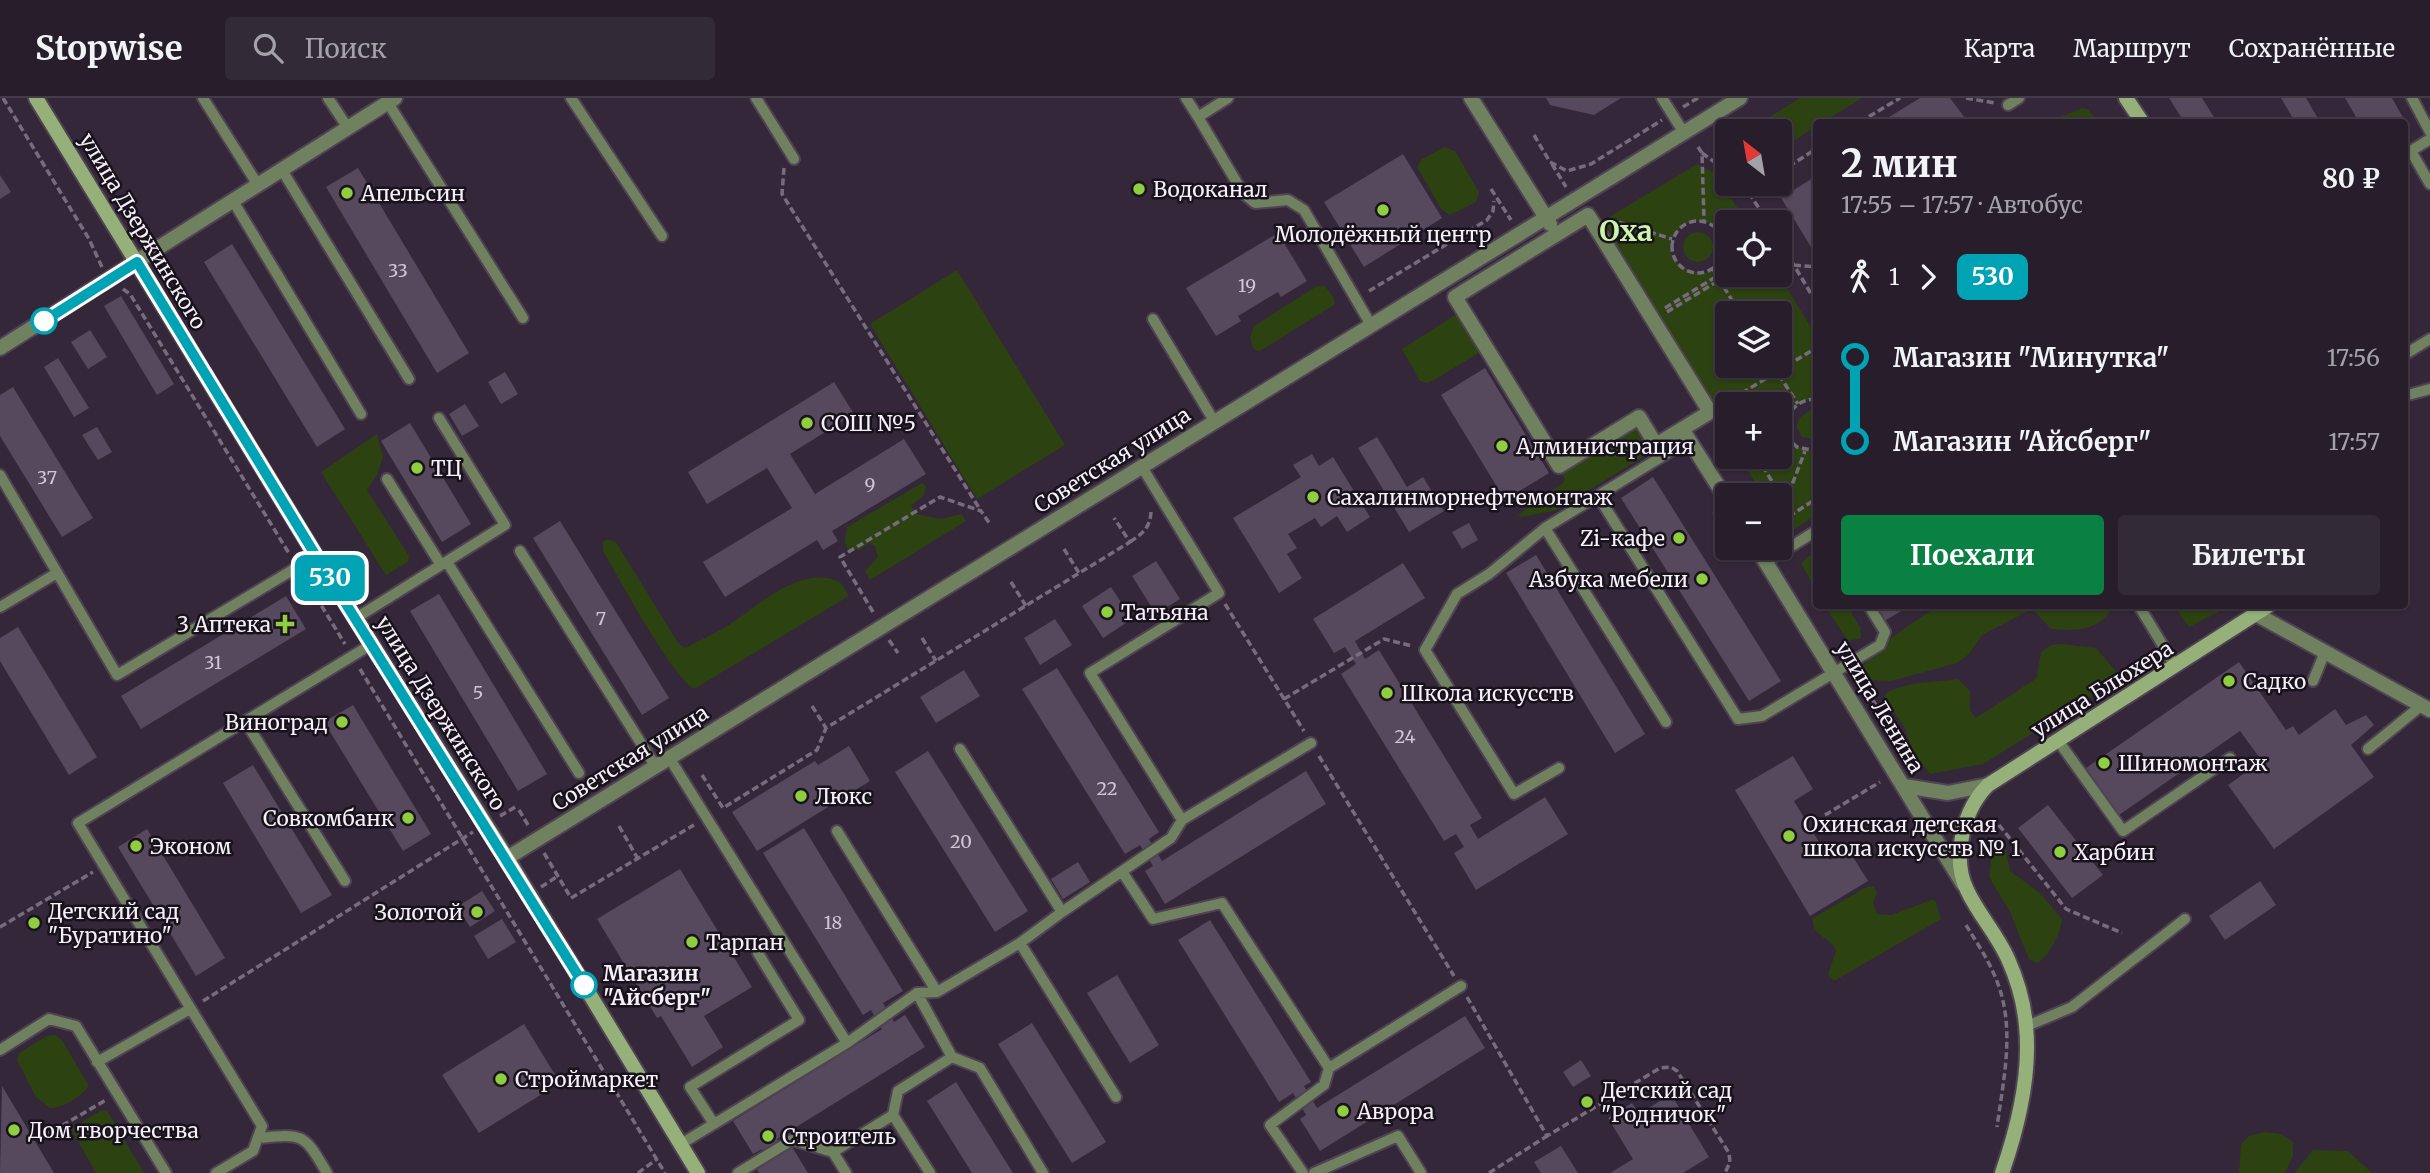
<!DOCTYPE html>
<html lang="ru">
<head>
<meta charset="utf-8">
<style>
	:root { --surface:#271d2b; --page:#332a37; --text:#f1f3f6; --muted:#a4a2a9; --line:#433b47; --accent:#0b8043 }
	body { margin:0; font-family:Merriweather,serif; background:var(--page); color:var(--text); height:100vh; display:flex; flex-direction:column; font-size:26px; white-space:nowrap }
	* { box-sizing:border-box; margin:0 }
	p { font-size:23px; color:var(--muted) }
	.icon { flex:none; width:38px; height:38px; fill:none; stroke:currentColor; stroke-width:2; stroke-linecap:round; stroke-linejoin:round }
	.map { position:relative; flex:1; overflow:hidden }
	.panel { position:absolute; left:1813px; top:21px; width:595px; height:490px; display:flex; flex-direction:column; background:var(--surface); border-radius:7px; box-shadow:0 2px 5px #0004,0 0 0 2px var(--line) }
	.panel>* { flex:none }
	.badge { padding:0 14px; border-radius:10px; font-size:24px; line-height:46px }
	.needle { width:46px; rotate:329deg }
	.tools { position:absolute; left:1715px; top:21px; display:grid; gap:14px }
	.tools a { display:grid; place-items:center; width:77px; height:77px; border-radius:7px; background:var(--surface); box-shadow:0 2px 5px #0004,0 0 0 2px var(--line); font-size:35px }
	.map>.badge { position:absolute; translate:-50% -50%; box-shadow:0 0 0 4px #fff }
	.legs { display:flex; align-items:center; gap:10px; height:77px; padding:0 28px; font-size:23px }
	.legs p { margin-inline-start:auto }
	.headline { display:flex; align-items:center; justify-content:space-between; height:119px; padding:0 28px }
	h1 { font-size:38px; font-weight:700; line-height:52px }
	.action { display:flex; gap:14px; margin-top:auto; padding:14px 28px }
	.action a { flex:1; height:80px; border-radius:7px; background:var(--accent); color:#fff; font-size:28px; font-weight:700; line-height:80px; text-align:center }
	.action a+a { background:var(--page); color:var(--text) }
	ul { padding:0 28px; list-style:none }
	li { display:flex; align-items:center; gap:24px; height:84px; font-size:26px }
	li i { display:grid; place-items:center; width:10px; height:100%; margin:0 9px; background:currentColor }
	li i::after { content:''; width:18px; height:18px; margin:-9px; border:5px solid; border-radius:50%; background:var(--surface) }
	li p { margin-inline-start:auto }
	li:first-child i { background:linear-gradient(#0000 50%,currentColor 0) }
	li:last-child i { background:linear-gradient(currentColor 50%,#0000 0) }
	header { display:flex; align-items:center; gap:42px; box-sizing:border-box; height:98px; padding:0 35px; background:var(--surface); border-bottom:2px solid var(--line) }
	header strong { font-size:33px }
	nav { display:flex; gap:38px; margin-inline-start:auto; font-size:24px }
	.search { width:490px; height:63px; background:var(--page); display:flex; align-items:center; gap:18px; box-sizing:border-box; padding:0 24px; border-radius:7px; color:var(--muted); font-size:26px }
	.map>svg:first-child { display:block }
	.green { fill:#2c4211; fill-rule:evenodd }
	.building { fill:#57495d }
	.lines { fill:none; stroke-linecap:round; stroke-linejoin:round }
	.lane-casing { stroke:#4f4354; stroke-width:14 }
	.street-casing { stroke:#4f4354; stroke-width:18 }
	.secondary-casing { stroke:#4f4354; stroke-width:18 }
	.path { stroke:#776c7c; stroke-width:3.5; stroke-dasharray:7 3.5; stroke-linecap:butt }
	.lane { stroke:#6f815f; stroke-width:10 }
	.street { stroke:#6f815f; stroke-width:14 }
	.secondary { stroke:#95b179; stroke-width:14 }
	.line-1-casing { stroke:#fff; stroke-width:16 }
	.line-1 { stroke:#00a3b4; stroke-width:10 }
	.poi-dot { fill:#90cd41; stroke:#18121b; stroke-width:2.5 }
	.stop-1-dot { fill:#fff; stroke:#00a3b4; stroke-width:3.5 }
	.labels { text-anchor:middle; dominant-baseline:central; stroke-width:5; stroke-linejoin:round; paint-order:stroke }
	.number-label { font-size:18px; fill:#cfc6d4 }
	.poi-label { font-size:21px; fill:#f7effb; stroke:#18121b; text-anchor:start }
	.street-label { font-size:21px; fill:#f7effb; stroke:#18121b }
	.stop-label { font-size:21px; font-weight:bold; fill:#f7effb; stroke:#18121b; text-anchor:start }
	.district-label { font-size:28px; font-weight:bold; fill:#cef3ac; stroke:#18121b }
</style>
</head>
<body>
<header>
<strong>Stopwise</strong>
<div class="search"><svg class="icon" aria-label="search" viewBox="0 0 24 24"><circle cx="10" cy="10" r="6"/><path d="M15 15l6 6"/></svg>Поиск</div>
<nav><a>Карта</a><a>Маршрут</a><a>Сохранённые</a></nav>
</header>
<div class="map">
<svg width="2430" height="1075" viewBox="0 0 2430 1075">
	<rect width="100%" height="100%" fill="#342739"/>
	<path class="green" d="M1800 0H1862L1823 24H1816V28L1780 52V33H1747Z
		M2083 10 2089 12 2098 24H2047Z
		M1444 49 1455 53 1479 94 1476 104 1450 117 1441 111 1417 69 1422 61Z
		M1697 66 1714 75 1747 124H1727V177H1779L1812 231 1816 229V302C1778 299 1777 354 1816 353V417L1787 436 1780 425V397H1763L1739 359H1780V306H1727V339L1596 127ZM1692 123 1710 125 1722 138C1741 212 1622 157 1692 123ZM1747 210 1780 215V268H1727V215Z
		M1683 149a15 15 0 1 1 30 0a15 15 0 1 1-30 0Z
		M957 172 1065 347 977 401 870 226Z
		M1317 188H1325L1334 200V207L1260 253 1254 252 1250 240 1254 228Z
		M1463 212 1487 250 1434 282 1427 285 1420 283 1402 251Z
		M1811 312 1816 313V342L1802 339 1797 329 1799 320Z
		M1639 319 1654 352 1557 412 1522 419 1518 417 1563 385 1565 382 1559 368Z
		M377 336 383 359 378 375 367 392 409 458 408 464 386 477 321 374Z
		M922 385 926 388 924 397 911 408 916 416 941 421 962 416 966 423 870 482 865 473 878 459 875 448 869 445 860 452H848L845 444 847 429Z
		M608 441 616 444 678 545 685 550C698 543 712 537 724 530 757 510 799 465 840 484L849 498 694 591C671 577 620 482 603 453V444Z
		M1810 457 1816 459V493L1801 465Z
		M1825 508H1847L1860 529 1861 540 1848 543Z
		M1939 508H2113C2102 532 2076 534 2051 531L2034 513 2030 512 1982 537 1969 556 1957 565 1891 583 1871 582 1863 568C1886 542 1910 525 1939 508Z
		M2174 508H2230L2189 529Z
		M2062 546 2096 550 2115 572 2118 582 1983 666 1930 676 1912 654 1905 630 1885 601 1886 595C1909 583 1933 585 1958 581L1970 593V612L1976 620 2034 582 2037 578 2041 554 2051 547Z
		M1993 748 2006 752 2010 773 2040 795 2062 821C2061 835 2049 858 2037 865L2029 861 2009 812 1989 779Z
		M1868 788 1874 789 1877 794 1873 805 1877 816 1891 817 1931 802H1935L1941 821 1834 883 1828 876 1836 853 1834 848C1826 838 1811 836 1813 820Z
		M55 937 62 942 89 988C82 998 62 1011 50 1010L36 999 17 962 19 955 47 938Z
		M102 1012 108 1014 144 1075H96L71 1031Z
		M2265 1034 2281 1036 2293 1044V1058L2285 1075H2239L2241 1046 2249 1038Z
		M2313 1052 2348 1053 2372 1075H2294Z"/>
	<path class="building" d="M1546 0H1621L1594 17 1550 7Z
		M1920 0H1950L1968 24H1881Z
		M2169 0H2202L2217 24H2184Z
		M2281 0H2306L2320 24H2295Z
		M2345 0H2392L2410 32 2404 35V24H2359Z
		M1403 56 1442 120 1364 169 1324 104Z
		M358 70 469 255 437 275 326 89Z
		M0 77 11 94 0 101Z
		M1816 78V157L1781 100Z
		M1278 135 1307 183 1281 199 1278 194 1238 218 1241 223 1216 238 1186 190Z
		M232 146 345 331 317 349 204 164Z
		M121 198 174 286 157 297 104 208Z
		M90 232 107 259 88 271 71 244Z
		M58 260 89 310 74 319 44 269Z
		M1485 270 1549 375 1505 402 1441 297Z
		M505 274 518 296 501 306 488 284Z
		M834 284 854 316 790 356 815 396 904 341 926 376 832 433 838 443 823 452 817 442 725 499 703 464 792 410 767 370 707 406 688 374Z
		M13 289 93 420 62 439 0 338V297Z
		M465 306 479 328 462 338 449 316Z
		M410 325 471 426 442 444 381 343Z
		M97 329 112 354 98 362 82 337Z
		M1377 339 1407 389 1423 379 1444 413 1409 434 1358 350Z
		M1312 356 1319 368 1333 359 1370 419 1347 434 1337 418 1321 429 1315 420 1288 436 1297 450 1287 456 1302 480 1279 495 1233 420 1301 379 1293 367Z
		M1653 379 1781 583 1749 603 1621 400Z
		M560 423 669 600 642 617 533 440Z
		M1469 425 1478 442 1462 451 1452 434Z
		M1536 457 1645 636 1615 655 1506 475Z
		M1156 463 1180 501 1156 516 1132 478Z
		M1403 465 1425 500 1355 543 1365 561 1379 552 1482 720 1470 727 1478 741 1545 699 1568 736 1476 792 1454 755 1464 749 1456 736 1444 743 1341 576 1356 566 1345 549 1334 555 1313 521Z
		M1111 489 1132 521 1103 540 1082 508Z
		M439 496 547 676 518 693 410 513Z
		M286 498 306 531 141 631 121 598Z
		M1875 508H1910L1884 523Z
		M1055 521 1072 547 1040 567 1024 540Z
		M18 529 97 659 69 677 0 563V540Z
		M2239 564 2286 632 2293 628 2299 637 2335 611 2346 627 2366 617 2374 627 2351 647 2374 679 2274 751 2228 687 2262 663 2240 633 2119 717 2086 670Z
		M1057 570 1159 734 1149 741 1162 763 1306 673 1326 706 1165 806 1145 773 1153 768 1140 747 1125 756 1022 591Z
		M964 572 980 598 936 625 920 599Z
		M353 607 431 736 403 753 324 624Z
		M849 648 870 683 757 753 732 714 815 663 818 667Z
		M928 653 1028 813 995 834 895 674Z
		M1793 658 1813 691 1794 703 1830 762 1848 751 1868 783 1810 818 1735 692Z
		M253 667 332 797 301 815 223 685Z
		M2048 707 2103 777 2072 800 2018 730Z
		M804 730 903 893 883 905 894 924 905 917 925 949 777 1041 785 1054 792 1049 808 1075H759L757 1071 770 1063 762 1051 753 1056 733 1023 882 931 871 912 863 917 763 755Z
		M147 731 225 860 196 878 118 749Z
		M1078 764 1090 784 1063 801 1051 781Z
		M680 771 752 889 704 918 723 949 692 969 661 918 657 920 597 821Z
		M2260 783 2276 807 2225 842 2209 818Z
		M482 793 495 813 470 829 457 809Z
		M502 821 516 844 488 861 474 838Z
		M1210 822 1311 984 1304 988 1317 1010 1465 918 1485 950 1320 1053 1300 1021 1306 1017 1293 995 1279 1004 1178 842Z
		M1117 877 1159 947 1130 965 1087 895Z
		M1032 925 1106 1044 1072 1065 998 946Z
		M524 926 560 985 479 1035 442 977Z
		M1581 962 1591 978 1573 989 1563 974Z
		M956 984 1013 1075H972L927 1003Z
		M2 988 54 1075H0Z
		M1671 996 1709 1059 1683 1075H1610L1633 1061 1608 1020 1632 1005 1639 1016Z
		M1561 1048 1578 1075H1541L1534 1064Z"/>
	<g class="lines">
		<defs>
			<path id="lane" d="M203 0 258 87
				M328 0 348 30
				M571 0 662 138
				M756 0 794 61
				M1186 0 1198 19
				M1228 0 1198 19 1243 95 1255 105 1288 102 1304 112 1371 227
				M1662 0 1684 35
				M2412 0 2430 34
				M388 5 523 220
				M2008 7 2019 0
				M2430 41 2411 53 2430 86
				M282 72 409 281
				M233 103 361 316
				M1153 221 1214 323
				M2404 257 2430 241
				M2404 298 2430 291
				M1142 369 1219 495 1090 575 1182 722 1311 645
				M0 377 117 577 316 458
				M387 381 441 467
				M1598 398 1738 621 1762 618 1880 547 1885 534 1869 508
				M1545 430 1666 624
				M520 453 656 669
				M447 464 579 675
				M1766 464 1816 433
				M2139 508 2176 569
				M0 509 57 475
				M356 520 505 427 439 320
				M2313 583 2325 554
				M245 623 345 783
				M2059 644 2123 733 2230 660
				M2368 651 2422 607
				M670 661 847 945
				M1559 670 1514 696 1425 552 1457 496 1489 476 1545 430 1689 342
				M837 733 937 894 1020 845 1062 814 960 651
				M1123 775 1153 821 1222 805 1329 970 1461 888
				M1062 814 1171 740 1182 722
				M1020 845 1116 999
				M2027 928 2072 909 2185 821
				M0 952 49 921 76 928 166 1075
				M952 959 980 970 1043 1075
				M97 964 190 911
				M893 1017 898 993 952 959 917 895 937 894
				M714 1026 690 989 799 922 758 855
				M258 1040C304 1035 304 1036 327 1075
				M681 1046 847 945 917 895
				M833 1054 893 1017 930 1075
				M216 1075 253 1053 262 1028 78 725 372 546
				M738 1075 792 1042 833 1054 846 1075
				M1303 1075 1270 1027 1324 987 1329 970
				M1314 1075 1398 1038 1421 1075"/>
			<path id="street" d="M1471 0 1550 126
				M1588 117 1710 314 1656 347 1639 319 1559 368 1455 199Z
				M0 250 395 0
				M1682 331 1727 402
				M1757 450 1963 786
				M2256 516 2430 612
				M1904 688 1948 695 1988 687
				M507 760 1740 0"/>
			<path id="secondary" d="M36 0 316 458 507 760 698 1075
				M2126 0 2142 24
				M2002 1075C2018 1029 2031 977 2026 928 2024 905 2017 881 2008 861 1997 836 1978 816 1967 792 1951 759 1964 711 1988 687L2268 508"/>
		</defs>
		<use href="#lane" class="lane-casing"/>
		<use href="#street" class="street-casing"/>
		<use href="#secondary" class="secondary-casing"/>
		<path class="path" d="M3 0 89 141 102 169
			M1966 0 1995 5
			M1683 9 1698 0
			M1860 24 1900 0
			M1534 37 1550 64 1567 73 1591 66 1662 22
			M1698 49 1702 55 1704 123
			M1702 55 1727 73
			M1552 66 1566 89
			M784 70 782 96 981 413
			M1780 74 1816 51
			M1743 86 1768 124
			M1491 91 1511 122
			M1748 93 1761 86
			M1609 121 1672 141
			M1672 149a26 26 0 1 1 52 0a26 26 0 1 1-52 0Z
			M1780 144 1816 204
			M1794 167 1816 169
			M1713 171 1739 214
			M123 191 130 196 290 457
			M1369 193 1487 122 1493 113 1494 103
			M1665 210 1727 172
			M1667 214 1728 177
			M1737 215 1756 209 1770 215
			M1780 233V236
			M1727 234V239
			M1773 268 1798 306
			M1816 301C1789 301 1776 330 1797 349L1816 353
			M1724 306 1816 250
			M1757 359 1792 416
			M1785 405 1805 353
			M1714 414 1727 436
			M1780 424 1816 401
			M1130 444C1142 436 1150 430 1151 414
			M1736 450 1741 459
			M1064 451 1079 475
			M305 481 345 546
			M1011 484 1026 508
			M1225 506 1304 633
			M873 514 840 459 940 399 981 413 990 426
			M922 540 936 563
			M889 542 898 555
			M360 571 665 1075
			M1856 576 1918 673
			M1284 601 1384 541 1412 548
			M812 608 826 630
			M1319 658 1454 878
			M702 677 723 710 817 652 826 630 1130 444 1114 420
			M519 712 528 727
			M1825 717 1880 684
			M500 718 517 708
			M1999 727 2066 811 2122 835
			M619 728 638 761
			M544 755 571 800 694 727
			M541 789 558 778
			M1966 827C1975 842 1986 858 1993 874 2017 924 2004 977 1997 1029
			M0 829 93 774
			M1467 899 1547 1038 1660 970 1671 969 1677 973 1729 1055 1730 1064 1725 1075
			M203 903 473 734
			M44 1038 106 1002
			M638 1075 657 1061
			M1489 1075 1547 1038"/>
		<use href="#lane" class="lane"/>
		<use href="#street" class="street"/>
		<use href="#secondary" class="secondary"/>
	</g>
	<g class="lines">
		<defs>
			<path id="line-1" d="M44 223 137 164 316 458 584 887"/>
		</defs>
		<use href="#line-1" class="line-1-casing"/>
		<use href="#line-1" class="line-1"/>
	</g>
	<g class="poi-dot">
		<circle cx="1139" cy="91" r="7"/>
		<circle cx="347" cy="95" r="7"/>
		<circle cx="1383" cy="112" r="7"/>
		<circle cx="807" cy="325" r="7"/>
		<circle cx="1502" cy="348" r="7"/>
		<circle cx="417" cy="370" r="7"/>
		<circle cx="1313" cy="399" r="7"/>
		<circle cx="1679" cy="440" r="7"/>
		<circle cx="1702" cy="481" r="7"/>
		<circle cx="1107" cy="514" r="7"/>
		<path d="M281.5 515.5h7v7h7v7h-7v7h-7v-7h-7v-7h7z"/>
		<circle cx="2229" cy="583" r="7"/>
		<circle cx="1387" cy="595" r="7"/>
		<circle cx="342" cy="624" r="7"/>
		<circle cx="2104" cy="665" r="7"/>
		<circle cx="801" cy="698" r="7"/>
		<circle cx="408" cy="720" r="7"/>
		<circle cx="1789" cy="738" r="7"/>
		<circle cx="136" cy="748" r="7"/>
		<circle cx="2060" cy="754" r="7"/>
		<circle cx="477" cy="814" r="7"/>
		<circle cx="34" cy="825" r="7"/>
		<circle cx="692" cy="844" r="7"/>
		<circle cx="501" cy="981" r="7"/>
		<circle cx="1587" cy="1004" r="7"/>
		<circle cx="1343" cy="1013" r="7"/>
		<circle cx="14" cy="1032" r="7"/>
		<circle cx="768" cy="1038" r="7"/>
	</g>
	<g class="stop-1-dot">
		<circle cx="44" cy="223" r="12"/>
		<circle cx="584" cy="887" r="12"/>
	</g>
	<g class="labels">
		<g class="number-label">
			<text x="398" y="172">33</text>
			<text x="1247" y="187">19</text>
			<text x="47" y="379">37</text>
			<text x="870" y="386">9</text>
			<text x="601" y="520">7</text>
			<text x="213" y="564">31</text>
			<text x="478" y="594">5</text>
			<text x="1405" y="638">24</text>
			<text x="1107" y="690">22</text>
			<text x="961" y="743">20</text>
			<text x="833" y="824">18</text>
		</g>
		<g class="poi-label">
			<text x="1153" y="91">Водоканал</text>
			<text x="361" y="95">Апельсин</text>
			<text x="1383" y="136" text-anchor="middle">Молодёжный центр</text>
			<text x="821" y="325">СОШ №5</text>
			<text x="1516" y="348">Администрация</text>
			<text x="431" y="370">ТЦ</text>
			<text x="1327" y="399">Сахалинморнефтемонтаж</text>
			<text x="1665" y="440" text-anchor="end">Zi-кафе</text>
			<text x="1688" y="481" text-anchor="end">Азбука мебели</text>
			<text x="1121" y="514">Татьяна</text>
			<text x="271" y="526" text-anchor="end">3 Аптека</text>
			<text x="2243" y="583">Садко</text>
			<text x="1401" y="595">Школа искусств</text>
			<text x="328" y="624" text-anchor="end">Виноград</text>
			<text x="2118" y="665">Шиномонтаж</text>
			<text x="815" y="698">Люкс</text>
			<text x="394" y="720" text-anchor="end">Совкомбанк</text>
			<text x="1803" y="726">Охинская детская<tspan x="1803" dy="24">школа искусств № 1</tspan></text>
			<text x="150" y="748">Эконом</text>
			<text x="2074" y="754">Харбин</text>
			<text x="48" y="813">Детский сад<tspan x="48" dy="24">"Буратино"</tspan></text>
			<text x="463" y="814" text-anchor="end">Золотой</text>
			<text x="706" y="844">Тарпан</text>
			<text x="515" y="981">Строймаркет</text>
			<text x="1601" y="992">Детский сад<tspan x="1601" dy="24">"Родничок"</tspan></text>
			<text x="1357" y="1013">Аврора</text>
			<text x="28" y="1032">Дом творчества</text>
			<text x="782" y="1038">Строитель</text>
		</g>
		<g class="street-label">
			<text transform="translate(143 133) rotate(59)">улица Дзержинского</text>
			<text transform="translate(1112 362) rotate(-32)">Советская улица</text>
			<text transform="translate(2102 591) rotate(-32)">улица Блюхера</text>
			<text transform="translate(1880 609) rotate(59)">улица Ленина</text>
			<text transform="translate(441 615) rotate(58)">улица Дзержинского</text>
			<text transform="translate(630 660) rotate(-32)">Советская улица</text>
		</g>
		<g class="stop-label">
			<text x="603" y="875">Магазин<tspan x="603" dy="24">"Айсберг"</tspan></text>
		</g>
		<g class="district-label">
			<text x="1626" y="133">Оха</text>
		</g>
	</g>
</svg>
<div class="tools">
<a><svg class="needle" viewBox="-14 -14 28 28"><path d="M0-13l5 13h-10z" fill="#e53935"/><path d="M0 13l5-13h-10z" fill="#a4a2a9"/></svg></a>
<a><svg class="icon" aria-label="locate" viewBox="0 0 24 24"><circle cx="12" cy="12" r="6"/><path d="M12 2v4M12 18v4M2 12h4M18 12h4"/></svg></a>
<a><svg class="icon" aria-label="layers" viewBox="0 0 24 24"><path d="M12 4l9 5-9 5-9-5zM3 14l9 5 9-5"/></svg></a>
<a>+</a>
<a>−</a>
</div>
<b class="badge" style="left:330px;top:480px;background:#00a3b4;color:#fff">530</b>
<section class="panel">
<div class="headline"><div><h1>2 мин</h1><p>17:55 – 17:57 · Автобус</p></div><b>80 ₽</b></div>
<div class="legs"><svg class="icon" aria-label="walk" viewBox="0 0 24 24"><circle cx="13" cy="4" r="2"/><path d="M13 8l-2 6 4 7M11 14l-3 7M7 12l3-4h3l4 4"/></svg>1<svg class="icon" aria-label="forward" viewBox="0 0 24 24"><path d="M9 5l7 7-7 7"/></svg><b class="badge" style="background:#00a3b4;color:#fff">530</b></div>
<ul>
<li><i style="color:#00a3b4"></i><b>Магазин &quot;Минутка&quot;</b><p>17:56</p></li>
<li><i style="color:#00a3b4"></i><b>Магазин &quot;Айсберг&quot;</b><p>17:57</p></li>
</ul>
<div class="action"><a>Поехали</a><a>Билеты</a></div>
</section>
</div>
</body>
</html>
